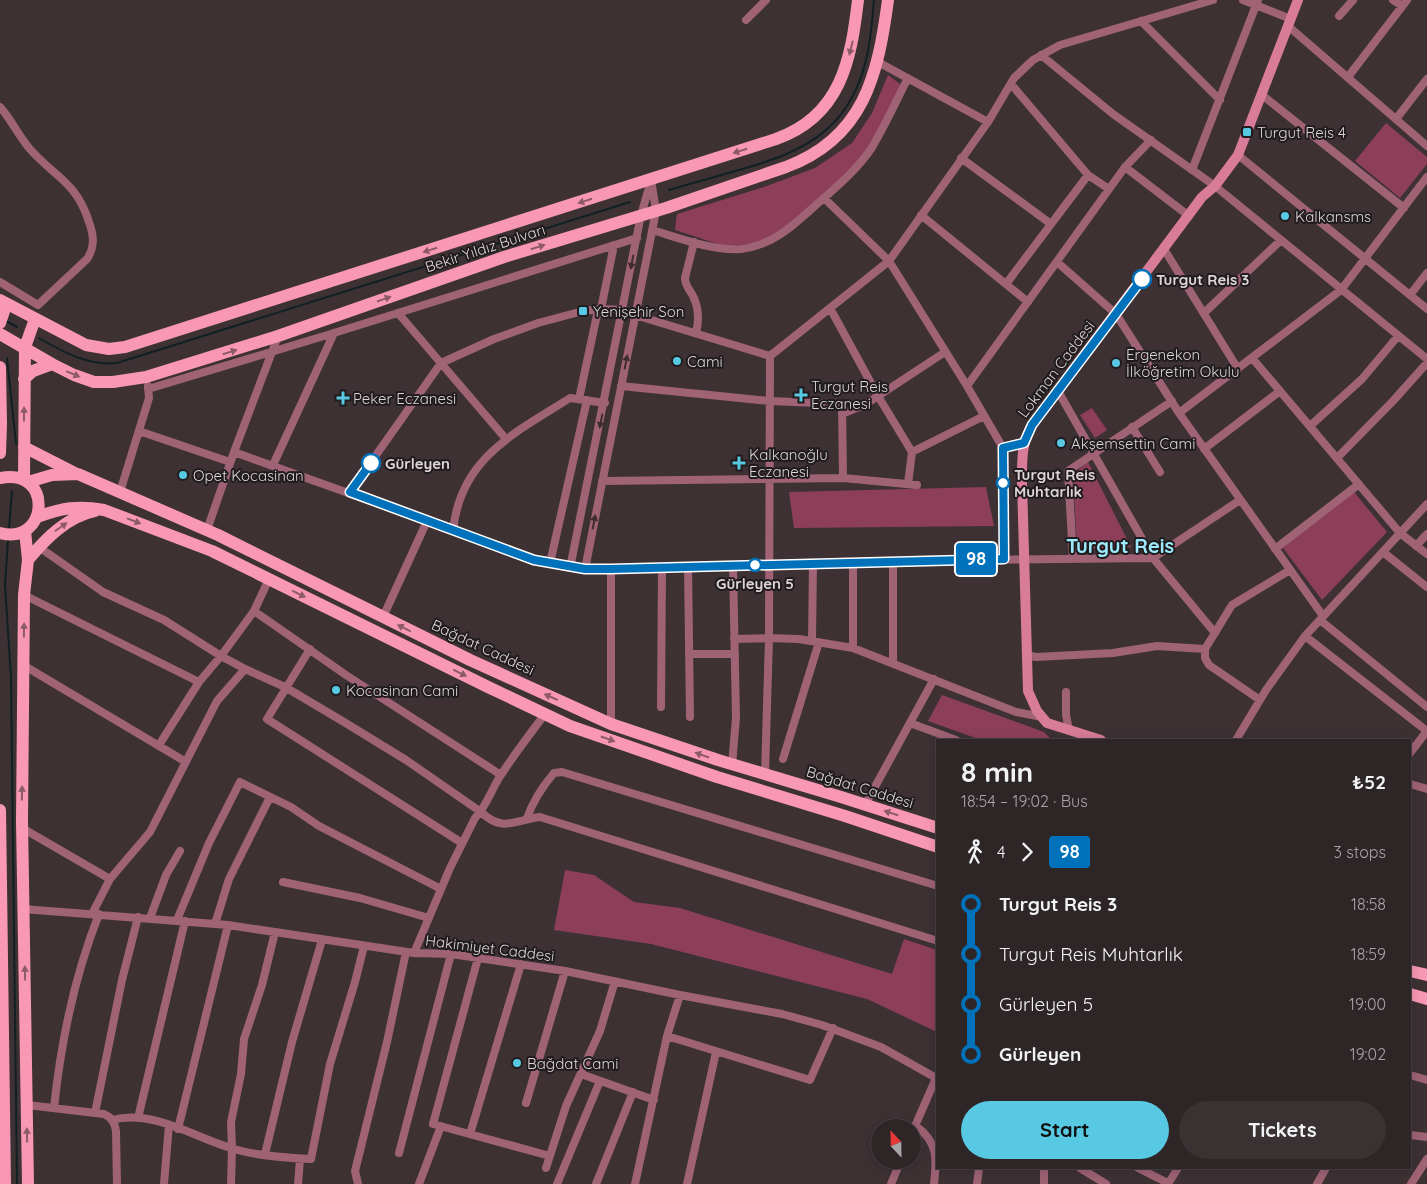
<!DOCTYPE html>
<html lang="en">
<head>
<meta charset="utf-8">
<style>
	:root { --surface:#2e2527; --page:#3a3133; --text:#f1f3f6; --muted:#a7a5a7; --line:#494244; --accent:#58c9e3 }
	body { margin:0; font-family:Quicksand,sans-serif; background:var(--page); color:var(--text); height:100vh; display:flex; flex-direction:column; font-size:19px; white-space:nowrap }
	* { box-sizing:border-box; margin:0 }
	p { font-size:16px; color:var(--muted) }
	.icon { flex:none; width:28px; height:28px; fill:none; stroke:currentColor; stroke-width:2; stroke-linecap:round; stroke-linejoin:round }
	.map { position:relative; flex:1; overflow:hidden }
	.panel { position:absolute; left:936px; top:739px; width:475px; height:430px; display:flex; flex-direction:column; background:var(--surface); border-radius:0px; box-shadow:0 2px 12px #0003,0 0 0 1px var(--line) }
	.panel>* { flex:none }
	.badge { padding:0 10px; border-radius:4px; font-size:18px; line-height:32px }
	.needle { width:32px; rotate:338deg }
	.fabs { position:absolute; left:871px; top:1119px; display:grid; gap:10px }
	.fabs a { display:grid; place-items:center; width:50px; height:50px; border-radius:50%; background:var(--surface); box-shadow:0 2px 12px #0003,0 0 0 1px var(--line); font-size:25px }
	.map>.badge { position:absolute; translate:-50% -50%; box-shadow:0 0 0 2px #fff }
	.legs { display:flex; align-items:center; gap:8px; height:55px; padding:0 25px; font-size:16px }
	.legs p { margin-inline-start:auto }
	.summary { display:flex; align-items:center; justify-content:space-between; height:85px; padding:0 25px }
	h1 { font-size:28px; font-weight:800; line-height:38px }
	.button { display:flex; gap:10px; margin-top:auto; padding:10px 25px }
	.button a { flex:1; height:58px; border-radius:30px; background:var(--accent); color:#111; font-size:20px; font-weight:800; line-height:58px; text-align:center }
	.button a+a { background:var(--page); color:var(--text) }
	ul { padding:0 25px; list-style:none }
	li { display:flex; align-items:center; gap:18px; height:50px; font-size:19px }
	li i { display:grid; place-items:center; width:8px; height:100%; margin:0 6px; background:currentColor }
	li i::after { content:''; width:12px; height:12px; margin:-6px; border:4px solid; border-radius:50%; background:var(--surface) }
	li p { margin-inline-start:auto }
	li:first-child i { background:linear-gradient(#0000 50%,currentColor 0) }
	li:last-child i { background:linear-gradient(currentColor 50%,#0000 0) }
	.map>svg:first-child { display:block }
	.green { fill:#8d3f59 }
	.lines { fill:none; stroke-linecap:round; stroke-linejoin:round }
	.stream { stroke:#102025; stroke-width:2 }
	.street { stroke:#9f6375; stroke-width:8 }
	.secondary { stroke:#d97c99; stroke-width:10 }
	.primary { stroke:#f998b5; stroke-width:12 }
	.oneway { fill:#8c5a68 }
	.oneway2 { fill:#402d32 }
	.line-1-casing { stroke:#fff; stroke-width:11 }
	.line-1 { stroke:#0072bc; stroke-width:8 }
	.poi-dot { fill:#58c9e3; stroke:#201b1c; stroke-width:2 }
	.stop-1-dot { fill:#fff; stroke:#0072bc; stroke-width:2.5 }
	.labels { text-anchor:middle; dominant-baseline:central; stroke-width:4; stroke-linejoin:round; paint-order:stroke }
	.poi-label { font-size:15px; fill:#ddd5d7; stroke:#201b1c; text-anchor:start }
	.street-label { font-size:15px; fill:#ddd5d7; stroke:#201b1c }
	.stop-label { font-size:15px; font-weight:bold; fill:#ddd5d7; stroke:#201b1c; text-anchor:start }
	.district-label { font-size:20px; font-weight:bold; fill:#9deafe; stroke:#201b1c }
</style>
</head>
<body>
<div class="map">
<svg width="1427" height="1184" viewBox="0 0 1427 1184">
	<rect width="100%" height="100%" fill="#3d3134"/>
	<path class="green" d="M888 75 900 84 898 100 864 160 794 229 755 244 724 246 675 230 677 214 764 187 815 168 852 143 872 113Z
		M1386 123 1427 157V164L1400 198 1355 161Z
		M1092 408 1107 430 1095 438 1080 415Z
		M1088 462 1131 547 1077 549 1073 474Z
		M986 487 994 526 794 528 789 492Z
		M1354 492 1387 532 1322 600 1283 548Z
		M942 695 1044 732 1052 740H981L928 721Z
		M565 870 594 875 634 902 680 908 892 974 904 939 937 950V1032L867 999 651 944 554 930Z"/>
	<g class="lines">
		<path class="stream" d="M669 190C692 183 715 177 739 170 803 152 849 131 866 60 871 41 872 20 874 0
			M6 321 17 327
			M39 338C63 352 88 366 117 363L630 202
			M7 358 16 444
			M9 528 12 491
			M8 539 5 585 11 677 17 1184"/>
		<path class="street" d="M1243 0 1291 19
			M1393 0 1402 6
			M1339 16 1353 0
			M746 20 766 0
			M1141 21 1220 100
			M1288 26 1427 146
			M1041 55 1113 114 1215 186 1427 359
			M878 62 988 122
			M1348 77 1407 0
			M1011 84 1088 175 1109 189
			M1262 95 1404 208
			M0 107C11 119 18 135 29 148 54 177 76 181 89 222 94 236 95 247 87 259L38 305 0 282
			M1396 119 1427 79
			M1238 155 1427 309
			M961 158 1051 224
			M1125 167 1189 216
			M1192 170 1258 0
			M824 198 889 261 967 386 1003 448
			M921 215 1028 302
			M652 230C679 238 713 251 741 249 777 245 798 220 824 198 841 183 858 168 871 149 885 126 896 101 908 78
			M694 242 685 278C685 286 690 290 693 296 699 308 699 321 696 333
			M1164 249 1238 369
			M1057 262 1116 314 1179 413 1323 616
			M1006 284 1088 175
			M1410 295 1427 273
			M830 308 878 396 912 452
			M601 309 614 245
			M398 313 506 439
			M1204 313 1281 240
			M635 315 770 356
			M770 356 889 261 988 122 1014 78 1033 60 1060 45 1213 0
			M1252 358 1400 533 1427 554
			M621 386 770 401 842 404 843 478
			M967 386 1125 167 1151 140
			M148 389 334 333 637 238
			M1058 391 1153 558 1215 633
			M579 399 598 310
			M1179 413 1341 290 1427 177
			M842 414 866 404 945 352
			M1310 426 1362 379 1398 336
			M1132 427 1160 472
			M139 431 230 462
			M1204 449 1280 391
			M234 452 535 560 585 569 893 561 1153 558 1240 500
			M1337 458 1393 401 1427 363
			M273 465 334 333
			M602 481 843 478 917 485
			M908 484 912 452 984 416
			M120 492 149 398 148 386
			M350 492 441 363 494 339 538 323 583 311 601 309 623 310
			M207 530 234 452 278 336
			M453 531C460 458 515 433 570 398L605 403
			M1416 546 1427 534
			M39 547 103 592 164 620 221 656 245 669 285 687 344 722 406 760 481 812C503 833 514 820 540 817L938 941
			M1275 549 1359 484
			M1383 552 1427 587
			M1073 558 1068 471 1172 401
			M1004 559 1003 448 1024 443
			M853 562V648
			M550 563 587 400
			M688 567 690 717
			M570 568 641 215 650 184
			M585 569 656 211 651 180
			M269 579 254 611 346 675 501 775
			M24 595 199 682
			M383 617 427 521
			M1320 620 1427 707
			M1305 636 1427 731
			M734 639 769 638 799 639 853 648 1016 712 1042 717
			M812 641 813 563
			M310 649 267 719 462 843
			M689 654H735
			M1026 655 1036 657 1113 653 1157 646 1205 649
			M893 663V561
			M23 665 186 762
			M1066 692V715L1069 730
			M1260 700 1209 665 1205 658V649L1232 605 1290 570
			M661 707 662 568
			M910 723 956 740
			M611 724V569
			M1236 740 1266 690 1305 636 1427 504
			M159 745 199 682 221 656 254 611
			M1410 753 1427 731
			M783 759 819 642
			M732 765 736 718 733 565
			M765 774 769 638 770 356
			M1410 784 1427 789
			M865 805 934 679
			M527 818C533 801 542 787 554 773L562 772 938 886
			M22 828 110 879
			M283 882 360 898 429 918
			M23 909 228 925 414 953 451 954 565 971 680 995 782 1014 822 1025 881 1047 938 1079
			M92 914 110 879 150 832 217 701 245 669
			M150 918 166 875 180 851
			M177 920 209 843 240 782 291 807 319 826 441 889
			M215 924 229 879 270 797
			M414 953 450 868 475 818C486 807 491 791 499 778 513 756 529 735 545 714
			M478 958 433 1124 550 1156
			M667 1036 810 1080 833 1028
			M581 1074 654 1100
			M1410 1075 1427 1080
			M526 1103 565 971
			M27 1105 104 1114C111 1117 115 1123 116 1131L117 1184
			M54 1108C61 1041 74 977 99 914
			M95 1113 122 980 138 917
			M138 1118 185 921
			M112 1120C152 1109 194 1137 231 1148 251 1155 289 1158 311 1159L330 1064 355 982 364 946
			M916 1126C938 1142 937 1159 934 1184
			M178 1129 228 925
			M912 1133 936 1078
			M470 1134 521 964
			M1410 1135 1427 1137
			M399 1153 451 954
			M265 1154 292 1042 322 940
			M546 1168 566 1106 600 1031 615 981
			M1080 1168 1106 1184
			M1138 1168 1168 1183
			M164 1184 169 1125
			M231 1184 232 1149 231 1122 241 1074 244 1039 262 985 275 932
			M298 1184 300 1159
			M358 1184 355 1171 387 1042 406 952
			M419 1184 441 1126
			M557 1184 600 1081
			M596 1184 633 1092
			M635 1184 667 1036 680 995
			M687 1184 716 1052
			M891 1184 901 1160
			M977 1184 979 1168
			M1044 1184V1168
			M1168 1184 1178 1168
			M1317 1184 1326 1168
			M1411 1184 1427 1159"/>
		<path class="secondary" d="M1101 740 1047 723 1037 711 1028 691 1022 483C1022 462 1021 444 1032 425L1202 197 1215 186 1238 155 1298 0"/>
		<path class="primary" d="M0 300 86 345 109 349 125 347 776 139C841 116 851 60 858 0
			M0 323 6 305
			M0 334 52 364 74 375 94 382H113L146 377 278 336 504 257 666 208 786 167C864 138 878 75 888 0
			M0 367 1 424 0 453
			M24 379 33 371 52 364
			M24 447 75 473
			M0 478C54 467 49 546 0 533
			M24 480 25 347 35 319
			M28 482 52 475 78 474 218 535 470 660 611 724 718 760 841 797 938 828
			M37 517C62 508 78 505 104 510L212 551 488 687 570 726 717 777 845 816 938 847
			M25 531 28 560 24 595 22 821 28 1184
			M28 560C46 538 67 517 95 511
			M0 810 5 1184
			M1410 971 1427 975
			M1410 994 1427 999"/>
	</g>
	<defs><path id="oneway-solid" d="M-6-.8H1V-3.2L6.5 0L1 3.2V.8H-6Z" transform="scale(1.25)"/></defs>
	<g class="oneway">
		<use href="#oneway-solid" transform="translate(851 48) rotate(104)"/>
		<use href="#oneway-solid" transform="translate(740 151) rotate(162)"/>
		<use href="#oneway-solid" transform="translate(585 201) rotate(162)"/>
		<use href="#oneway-solid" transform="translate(538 247) rotate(-17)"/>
		<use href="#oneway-solid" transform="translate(430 250) rotate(162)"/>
		<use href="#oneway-solid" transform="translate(384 299) rotate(-19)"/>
		<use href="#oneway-solid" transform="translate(230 352) rotate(-17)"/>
		<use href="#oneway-solid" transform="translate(73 374) rotate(23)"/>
		<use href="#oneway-solid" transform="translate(24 414) rotate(-90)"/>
		<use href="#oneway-solid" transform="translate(134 521) rotate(21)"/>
		<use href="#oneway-solid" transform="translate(61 527) rotate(-35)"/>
		<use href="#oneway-solid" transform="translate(299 594) rotate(26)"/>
		<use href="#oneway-solid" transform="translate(404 628) rotate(-154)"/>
		<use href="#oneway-solid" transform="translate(24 630) rotate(-89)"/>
		<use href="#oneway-solid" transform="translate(460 673) rotate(26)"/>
		<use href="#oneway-solid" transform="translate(551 697) rotate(-156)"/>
		<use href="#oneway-solid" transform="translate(608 739) rotate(19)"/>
		<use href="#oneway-solid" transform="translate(702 755) rotate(-161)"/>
		<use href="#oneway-solid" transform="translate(22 793) rotate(-89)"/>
		<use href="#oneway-solid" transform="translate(891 813) rotate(-162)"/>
		<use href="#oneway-solid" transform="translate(25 973) rotate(-91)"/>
		<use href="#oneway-solid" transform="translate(27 1135) rotate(-91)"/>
	</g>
	<g class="oneway2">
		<use href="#oneway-solid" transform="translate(632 262) rotate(101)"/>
		<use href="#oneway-solid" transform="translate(626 362) rotate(-79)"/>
		<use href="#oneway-solid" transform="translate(601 421) rotate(102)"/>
		<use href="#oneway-solid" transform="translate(594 522) rotate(-79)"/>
	</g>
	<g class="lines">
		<defs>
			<path id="line-1" d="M371 463 350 492 534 560 585 569H611L1004 559 1003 448 1024 443 1032 425 1142 279"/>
		</defs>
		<use href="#line-1" class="line-1-casing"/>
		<use href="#line-1" class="line-1"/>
	</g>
	<g class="poi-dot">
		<rect x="1242" y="127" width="10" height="10" rx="2.5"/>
		<circle cx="1285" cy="216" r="5"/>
		<rect x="578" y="306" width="10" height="10" rx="2.5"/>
		<circle cx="677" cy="361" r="5"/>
		<circle cx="1116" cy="363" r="5"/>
		<path d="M798.5 387.5h5v5h5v5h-5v5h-5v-5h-5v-5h5z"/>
		<path d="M340.5 390.5h5v5h5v5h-5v5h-5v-5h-5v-5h5z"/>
		<circle cx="1061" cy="443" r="5"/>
		<path d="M736.5 455.5h5v5h5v5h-5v5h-5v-5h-5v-5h5z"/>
		<circle cx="183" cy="475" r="5"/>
		<circle cx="336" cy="690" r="5"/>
		<circle cx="517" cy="1063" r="5"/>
	</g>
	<g class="stop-1-dot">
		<circle cx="1142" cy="279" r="9"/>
		<circle cx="371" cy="463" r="9"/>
		<circle cx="1003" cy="483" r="6"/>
		<circle cx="755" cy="565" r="6"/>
	</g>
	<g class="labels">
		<g class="poi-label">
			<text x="1257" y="132">Turgut Reis 4</text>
			<text x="1295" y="216">Kalkansms</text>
			<text x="593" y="311">Yenişehir Son</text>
			<text x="1126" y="354">Ergenekon<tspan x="1126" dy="17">İlköğretim Okulu</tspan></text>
			<text x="687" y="361">Cami</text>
			<text x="811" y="386">Turgut Reis<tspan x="811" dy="17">Eczanesi</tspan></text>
			<text x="353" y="398">Peker Eczanesi</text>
			<text x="1071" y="443">Akşemsettin Cami</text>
			<text x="749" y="454">Kalkanoğlu<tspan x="749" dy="17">Eczanesi</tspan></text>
			<text x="193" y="475">Opet Kocasinan</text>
			<text x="346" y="690">Kocasinan Cami</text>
			<text x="527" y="1063">Bağdat Cami</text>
		</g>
		<g class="street-label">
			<text transform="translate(485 248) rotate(-18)">Bekir Yıldız Bulvarı</text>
			<text transform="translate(1056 369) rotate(-53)">Lokman Caddesi</text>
			<text transform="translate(483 647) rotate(25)">Bağdat Caddesi</text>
			<text transform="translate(860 787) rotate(17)">Bağdat Caddesi</text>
			<text transform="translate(490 948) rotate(7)">Hakimiyet Caddesi</text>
		</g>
		<g class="stop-label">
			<text x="1156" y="279">Turgut Reis 3</text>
			<text x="385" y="463">Gürleyen</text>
			<text x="1014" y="474">Turgut Reis<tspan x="1014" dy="17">Muhtarlık</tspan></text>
			<text x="755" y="583" text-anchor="middle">Gürleyen 5</text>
		</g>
		<g class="district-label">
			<text x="1120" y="545">Turgut Reis</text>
		</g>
	</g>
</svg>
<div class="fabs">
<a><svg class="needle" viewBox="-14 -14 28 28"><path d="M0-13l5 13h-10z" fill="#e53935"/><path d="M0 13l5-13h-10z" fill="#a7a5a7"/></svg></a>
</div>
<b class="badge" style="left:976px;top:559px;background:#0072bc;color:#fff">98</b>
<section class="panel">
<div class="summary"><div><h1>8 min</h1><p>18:54 – 19:02 · Bus</p></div><b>₺52</b></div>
<div class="legs"><svg class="icon" aria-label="walk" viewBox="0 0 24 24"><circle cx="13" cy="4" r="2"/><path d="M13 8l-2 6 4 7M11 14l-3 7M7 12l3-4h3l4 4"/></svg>4<svg class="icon" aria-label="forward" viewBox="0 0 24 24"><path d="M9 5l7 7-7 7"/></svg><b class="badge" style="background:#0072bc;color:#fff">98</b><p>3 stops</p></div>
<ul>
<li><i style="color:#0072bc"></i><b>Turgut Reis 3</b><p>18:58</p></li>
<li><i style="color:#0072bc"></i><span>Turgut Reis Muhtarlık</span><p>18:59</p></li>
<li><i style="color:#0072bc"></i><span>Gürleyen 5</span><p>19:00</p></li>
<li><i style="color:#0072bc"></i><b>Gürleyen</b><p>19:02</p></li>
</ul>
<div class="button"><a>Start</a><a>Tickets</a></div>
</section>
</div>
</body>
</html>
